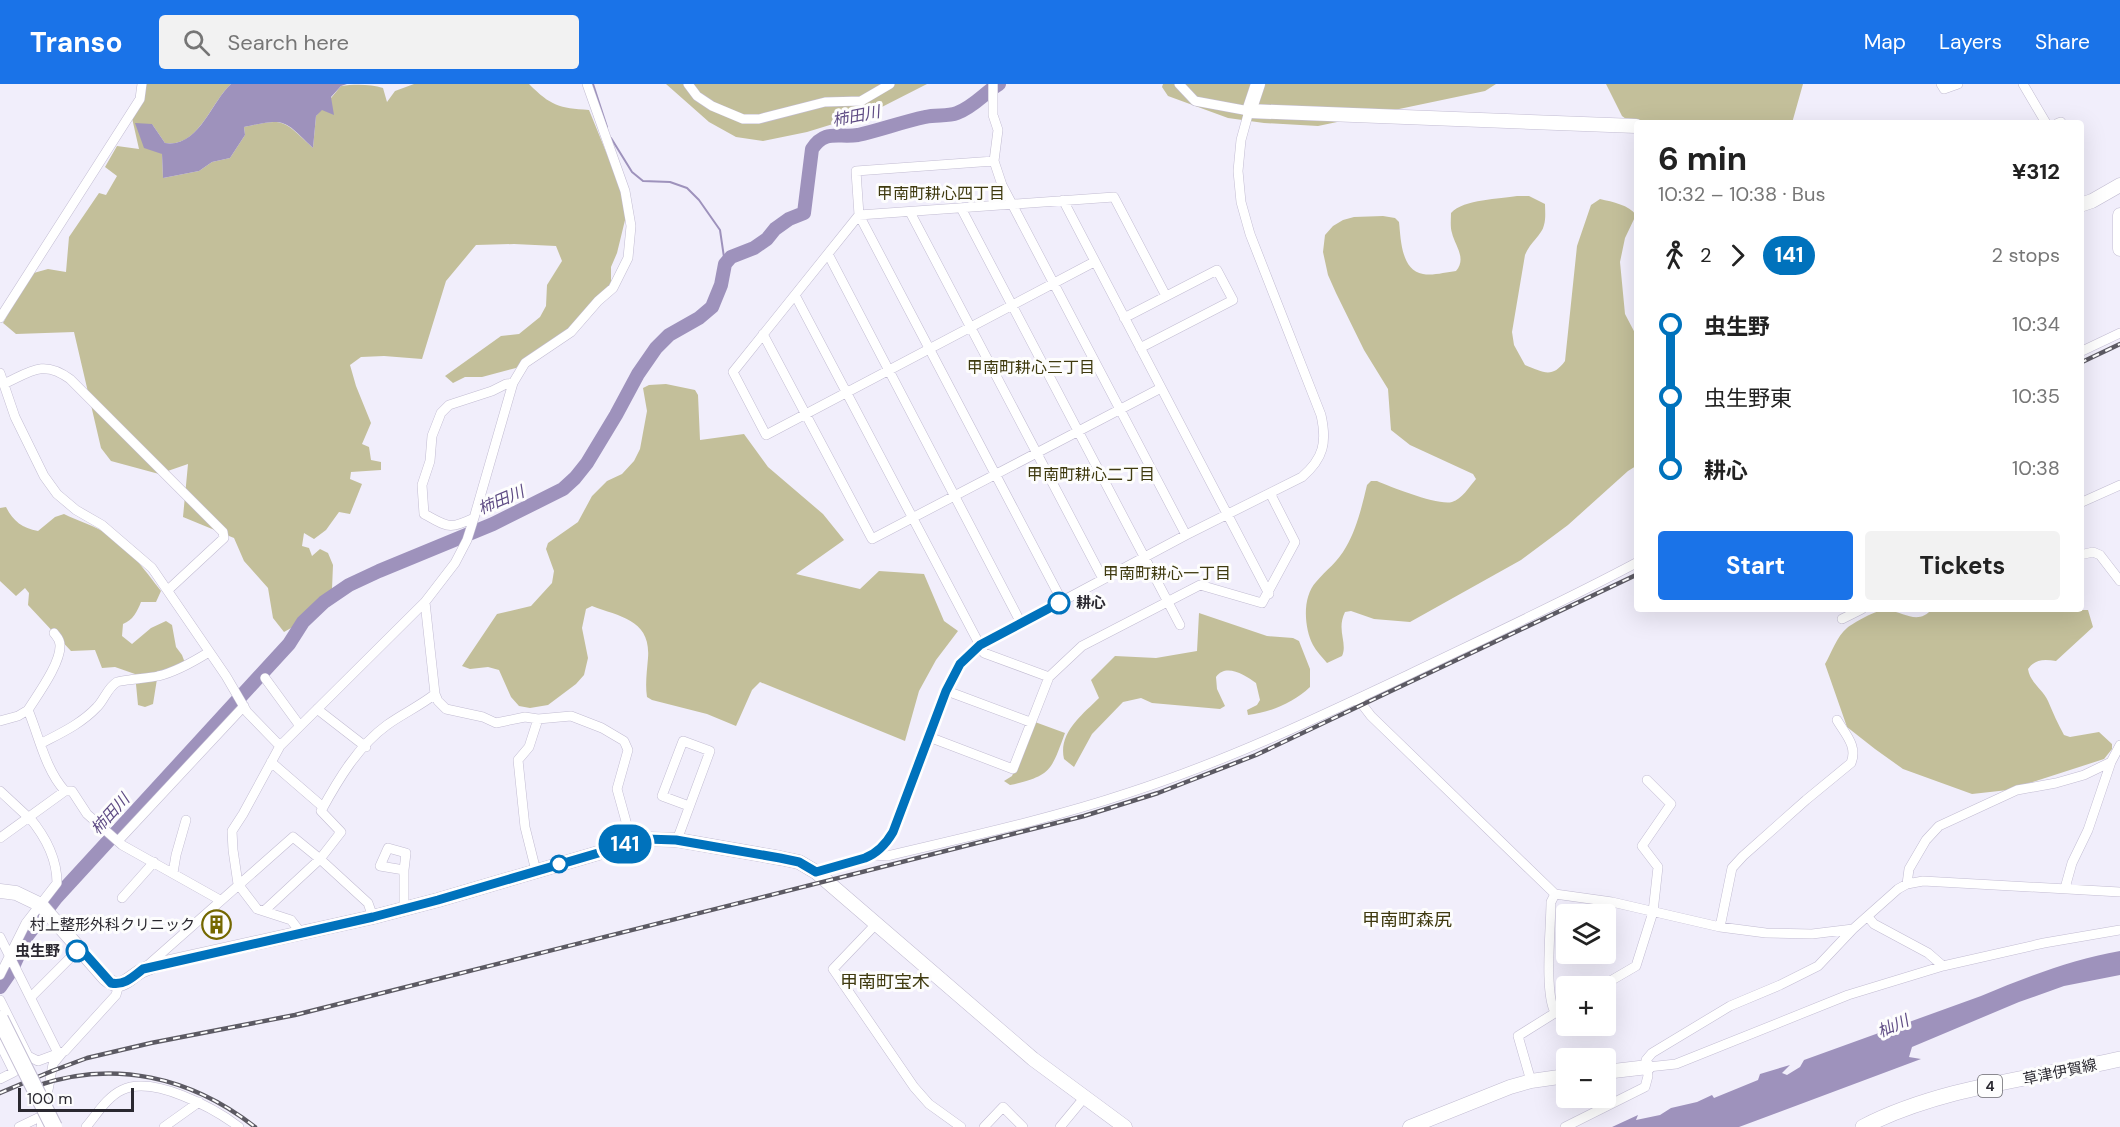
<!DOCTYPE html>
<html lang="en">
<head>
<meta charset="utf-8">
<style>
	:root { --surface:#fff; --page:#f2f2f2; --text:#222; --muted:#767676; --accent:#1a73e8 }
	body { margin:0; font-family:"DM Sans","Noto Sans JP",sans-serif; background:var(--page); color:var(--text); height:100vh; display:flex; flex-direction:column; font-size:22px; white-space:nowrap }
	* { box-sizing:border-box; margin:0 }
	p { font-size:20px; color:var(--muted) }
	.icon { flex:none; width:33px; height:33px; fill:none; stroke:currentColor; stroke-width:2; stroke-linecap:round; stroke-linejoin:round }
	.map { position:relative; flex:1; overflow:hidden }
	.panel { position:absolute; left:1634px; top:36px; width:450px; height:492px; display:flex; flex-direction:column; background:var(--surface); border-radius:6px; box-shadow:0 6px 24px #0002 }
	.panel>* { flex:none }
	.badge { padding:0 12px; border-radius:20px; font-size:21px; line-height:39px }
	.buttons { position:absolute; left:1556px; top:820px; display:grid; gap:12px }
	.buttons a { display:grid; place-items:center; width:60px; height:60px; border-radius:6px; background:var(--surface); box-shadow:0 6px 24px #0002; font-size:30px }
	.scale { position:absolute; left:18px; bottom:15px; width:116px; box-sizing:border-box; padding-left:6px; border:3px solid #2a2830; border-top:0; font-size:16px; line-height:21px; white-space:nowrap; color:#2a2830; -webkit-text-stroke:4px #fdfdfd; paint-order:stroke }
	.map>.badge { position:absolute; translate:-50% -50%; box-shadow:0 0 0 3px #fff }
	.legs { display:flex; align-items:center; gap:9px; height:66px; padding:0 24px; font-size:20px }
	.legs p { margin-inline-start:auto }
	.head { display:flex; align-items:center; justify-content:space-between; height:102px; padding:0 24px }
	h1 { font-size:33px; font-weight:700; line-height:45px }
	.cta { display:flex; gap:12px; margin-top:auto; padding:12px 24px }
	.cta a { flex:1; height:69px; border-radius:6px; background:var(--accent); color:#fff; font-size:24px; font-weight:700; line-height:69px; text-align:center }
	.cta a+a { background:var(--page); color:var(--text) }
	ul { padding:0 24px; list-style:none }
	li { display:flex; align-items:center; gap:21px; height:72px; font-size:22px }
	li i { display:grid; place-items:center; width:9px; height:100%; margin:0 8px; background:currentColor }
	li i::after { content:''; width:15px; height:15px; margin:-8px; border:4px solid; border-radius:50%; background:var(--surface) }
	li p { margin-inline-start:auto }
	li:first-child i { background:linear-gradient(#0000 50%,currentColor 0) }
	li:last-child i { background:linear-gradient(currentColor 50%,#0000 0) }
	header { display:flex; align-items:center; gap:36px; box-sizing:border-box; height:84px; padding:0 30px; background:var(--accent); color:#fff }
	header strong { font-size:28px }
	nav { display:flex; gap:33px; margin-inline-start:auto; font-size:21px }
	.search { width:420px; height:54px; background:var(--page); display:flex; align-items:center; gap:15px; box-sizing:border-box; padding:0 21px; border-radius:6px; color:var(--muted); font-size:22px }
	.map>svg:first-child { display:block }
	.green { fill:#c3bf9a }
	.water { fill:#9e92bc }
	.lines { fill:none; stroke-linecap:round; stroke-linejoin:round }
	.stream { stroke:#9e92bc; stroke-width:2 }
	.river { stroke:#9e92bc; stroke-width:14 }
	.street-casing { stroke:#c2bcd2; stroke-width:10 }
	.secondary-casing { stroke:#c2bcd2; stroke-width:15 }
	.primary-casing { stroke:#c2bcd2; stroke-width:16 }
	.street { stroke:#fff; stroke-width:9 }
	.secondary { stroke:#fff; stroke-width:14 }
	.primary { stroke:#fff; stroke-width:15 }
	.rail-casing { stroke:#5c5a63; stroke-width:4.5 }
	.rail { stroke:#fdfdfd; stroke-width:2; stroke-dasharray:7; stroke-linecap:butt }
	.highway-bridge-casing { stroke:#c2bcd2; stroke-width:18; stroke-linecap:butt }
	.highway-bridge { stroke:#fff; stroke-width:16 }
	.line-1-casing { stroke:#fff; stroke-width:14 }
	.line-1 { stroke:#0072bc; stroke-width:9 }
	.stop-1-dot { fill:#fff; stroke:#0072bc; stroke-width:3 }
	.labels { text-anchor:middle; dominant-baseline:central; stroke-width:6; stroke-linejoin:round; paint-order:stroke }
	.shield { fill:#fdfdfd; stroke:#69686e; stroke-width:1.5 }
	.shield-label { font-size:14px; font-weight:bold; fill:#2a2830 }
	.stop-label { font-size:15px; font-weight:bold; fill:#2a2830; stroke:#fdfdfd; text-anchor:start }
	.poi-label { font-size:15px; fill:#2a2830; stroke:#fdfdfd; text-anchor:end }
	.street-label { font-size:15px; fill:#2a2830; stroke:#fdfdfd }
	.water-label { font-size:16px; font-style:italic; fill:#5e4b84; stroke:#fdfdfd }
	.neighbourhood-label { font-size:16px; fill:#3f3a0f; stroke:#fdfdfd }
	.quarter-label { font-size:18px; fill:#3f3a0f; stroke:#fdfdfd }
</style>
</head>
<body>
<header>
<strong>Transo</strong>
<div class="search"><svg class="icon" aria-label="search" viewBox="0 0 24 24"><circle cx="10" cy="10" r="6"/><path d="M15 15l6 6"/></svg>Search here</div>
<nav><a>Map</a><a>Layers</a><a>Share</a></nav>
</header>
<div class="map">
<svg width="2120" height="1043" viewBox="0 0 2120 1043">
	<rect width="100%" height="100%" fill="#f1eefb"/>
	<path class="green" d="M145 0H231C210 19 199 64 165 59L152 40 162 70 163 94 199 87 212 78 230 74 245 51 244 43C285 34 282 35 313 64L316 32 341 2C354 0 371 0 383 4L387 18 395 7 414 0H529C551 22 559 24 589 26L622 107 626 132 617 169 611 183V201L564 251 516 284 482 293H465L453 299 445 292 501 252 519 250 540 233 546 222 547 201 562 177 556 162 514 160 476 161 446 197 422 275 384 272 361 273 350 281 356 302 371 339 362 360 369 363 371 376 381 378V386L351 388 350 395 362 400 350 430 339 428 326 446 314 455 304 449 302 462 309 464 312 472 320 465 328 469 333 481 332 505 300 539 284 548 273 534 268 504 244 477 234 454 183 433 188 380 159 390 111 377 101 364 74 248 16 250 3 239 30 190 48 185 66 188 69 153 99 109 106 111 117 92 105 83 117 62 139 65 132 34Z
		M666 0H927L872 28 807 48 763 57 736 53 709 38Z
		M1163 0H1496L1485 7 1318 42 1264 39 1228 34 1168 12 1162 3Z
		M1606 0H1803L1792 39H1636L1634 41 1622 32Z
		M1517 112H1529L1545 120C1545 126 1546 134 1544 141 1542 151 1530 158 1525 171L1512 248 1514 261 1525 281C1543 288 1552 295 1565 277L1577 162 1591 121 1600 115C1613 118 1629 121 1636 131L1625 154 1620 178 1625 230 1636 251V382L1628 387 1568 441 1521 476 1410 538 1374 535 1351 527 1345 528C1336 546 1348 559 1342 572L1327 579C1322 573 1316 567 1313 561 1304 544 1302 513 1316 498 1326 486 1338 478 1346 463 1357 444 1362 422 1367 401L1371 397H1377C1391 403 1439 422 1452 418 1462 415 1469 403 1476 395L1473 390 1410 361 1391 346 1388 305 1364 266 1336 209 1328 191 1323 168 1325 151 1333 142 1343 136 1354 133 1383 132 1395 134 1399 138C1401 156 1401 186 1423 190 1433 192 1446 188 1456 187 1467 174 1455 162 1452 149 1450 143 1451 135 1451 129 1464 115 1500 115 1517 112Z
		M666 300 695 306 698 311 700 356 744 350 768 383 823 430 844 456 796 490 860 505 879 487 924 490 944 537 958 547 936 576 919 607 905 657 760 598 752 606 736 642 707 630 652 616 647 613C645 600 647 587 648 574 651 536 621 533 592 522L586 525 582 544 588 574 584 591 576 600 548 621 530 624 519 622 511 613 499 586 488 583 470 585 462 582 497 530 531 522 552 499 554 487 546 465 548 459 578 438 592 412 607 397 622 390 634 377 640 365 647 327 643 304 649 301Z
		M6 423C13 437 22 444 38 447L55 433 64 430C76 436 90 440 102 447 127 461 144 485 161 507L156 518H141C137 528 133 536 123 540L122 552 132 560 151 544 166 537 172 541 176 563 182 571 185 579 157 595 153 620 145 623 138 621 135 590 115 583 102 584 95 566 71 567 28 521 29 509 25 504 16 512 0 497V424Z
		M1932 525 2088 526 2093 543 2056 577C2044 575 2035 575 2028 585 2030 599 2043 605 2048 617 2053 629 2058 640 2064 651L2070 653 2099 648 2112 660V665L2104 675 2008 706 1972 710 1903 685 1875 665 1847 643 1825 580C1831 570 1837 552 1847 544 1855 538 1879 524 1889 526 1904 529 1919 541 1932 525Z
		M1199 529 1267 552 1293 554 1299 557 1310 585V603C1293 619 1271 628 1248 631L1247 626 1257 621 1260 616 1256 599C1245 591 1226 579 1216 593L1217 605 1225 622 1220 625 1152 619 1141 614 1123 618 1092 650 1074 683 1064 675C1058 649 1082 631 1099 614L1091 596 1115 572 1156 574 1197 567Z
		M1035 638 1065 649C1051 687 1051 692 1010 701L1004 697 1012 692Z"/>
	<path class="water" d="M231 0H347L341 2 331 13 334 31 322 26 316 32 313 64C283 35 286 34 244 43L245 51 230 74 212 78 199 87 163 94 162 70 144 64 135 39 152 40 165 59C199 64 211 18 231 0Z
		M2120 867V891L2064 902 2019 918 1912 963 1909 973 1921 975 1739 1043H1612L1638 1031 1636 1036 1660 1031 1671 1024 1697 1018 1712 1011 1714 1014 1758 996 1760 990 1790 981 1782 989 1787 991 1800 983 1804 976 1981 912C2027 893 2070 876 2120 867Z"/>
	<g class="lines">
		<path class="stream" d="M593 0 607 43
			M611 54 632 88 643 97 670 98 687 104 699 116 720 146 725 180"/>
		<path class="river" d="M0 903 11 887 27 852 56 814 289 560 303 538 324 518 349 501 379 487 493 440 563 405 575 394 587 379 616 331 638 290 656 264 669 251 699 234 712 223 721 201 725 180 731 173 754 164 767 155 775 145 789 135 804 129 812 65C825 45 838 54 858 51 880 46 902 38 925 33 936 30 947 33 957 29 975 22 984 9 999 0"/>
		<defs>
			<path id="street" d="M688 0 697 12 712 22 743 35H759L825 18 861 17 890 0
				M993 0V31L998 46 994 77
				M1941 0 1944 5 1958 0
				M2023 0 2046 39
				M2058 39 2061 38
				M1063 116 1269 510
				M961 124 1180 541
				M910 128 1103 495
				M828 170 1021 539
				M1094 178 766 351 733 288 859 131 1114 113 1166 212
				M795 211 984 569 1049 593
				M0 234 140 15 142 0
				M1124 234 1217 186 1233 216 1140 264
				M763 250 872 455 1161 304
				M2080 268 2120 249
				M0 289 15 333 44 392 57 410 76 426 102 441 152 484 226 592 247 628 280 662
				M4 300C30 288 43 275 70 295L223 448 224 454 168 506
				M2080 419 2120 401
				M474 434C448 446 449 443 424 430L422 401 430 377 432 352 441 329 449 321 492 307 506 300 513 299
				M2080 471 2093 468 2100 471 2120 497
				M1062 517 859 131 856 87 994 77 1002 101 1012 120 1186 451
				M425 518 435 610 438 617 446 625 483 633 496 639 525 633 538 635 571 632 602 644 624 657 628 666 617 705 632 759
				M1842 535 1862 525
				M54 549C57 553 60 555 60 561 61 579 38 610 28 626 39 652 45 685 65 707H72L87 730 122 761 220 816
				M265 594 300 642
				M947 607 1030 638
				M1358 615 1371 632 1555 810 1612 818 1720 843 1766 849 1812 850 1853 845
				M317 625 366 663
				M0 637 18 632 28 626
				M929 653 1013 685 1049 593 1082 562 1200 501 1262 519 1295 458 1270 409
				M42 659C61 649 81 640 97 623 104 616 108 603 117 598 120 596 150 594 158 592 176 588 193 578 209 568
				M271 678 323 723
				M0 707 28 733
				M0 754 65 707
				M677 756 710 667 683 657 662 712 689 722
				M118 757 244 622
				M873 771 887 772C967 753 1050 735 1128 709 1227 677 1319 633 1412 589 1487 553 1563 518 1636 479
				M536 787 525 743 518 676 529 663 538 635
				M816 788 873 771 889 755 952 593 960 580 980 561 1186 451 1302 393C1324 374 1327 358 1321 331L1250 150 1241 118 1238 87 1241 56 1249 27 1195 17 1179 0
				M173 789 176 771 186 736
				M1907 800 1909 785 1926 756 1939 742 2017 706 2056 699 2084 691 2111 678
				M2065 804 2072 779 2088 746 2111 678 2120 661
				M1555 810 1551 818C1551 842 1544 909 1555 928
				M122 814 154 778
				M404 825V786L380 782 388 764 406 769 404 786
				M264 827 320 775 341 748 321 727C338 696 358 662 387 641 402 630 420 622 435 610
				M1868 833 1874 840 1928 869 1943 882
				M876 840 833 885 914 1003 929 1020 961 1043
				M1720 843 1732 784 1743 772 1806 716 1851 679C1858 662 1845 650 1837 636
				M301 849 291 836 257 825 238 800 233 766 232 747 243 730 280 662 425 518 455 479 467 456 474 434 513 299 525 279 571 248 598 217 613 204 628 174 631 142 625 107 587 0
				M0 853 58 969
				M147 882 293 753 320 775 368 819 373 833
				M0 891 26 839 57 799C57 773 45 752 29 733
				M1600 903 1636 882 1653 828 1658 783 1642 762 1671 720 1647 696
				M31 913 80 864
				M0 916 28 972 38 977 65 967 116 911 119 900
				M0 960 14 988 0 995
				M1648 983 1676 980 1848 911 1943 882 2044 859 2120 846
				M1531 997 1518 952 1566 922
				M19 1043 44 1031
				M41 1043 53 980 62 969
				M86 1043C97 1030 107 1013 122 1006 153 991 214 1024 239 1043
				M164 1043 199 1018
				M984 1043 1003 1023 1023 1043
				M1060 1043 1084 1014
				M1565 1043 1645 1003 1648 992 1646 976 1652 969 1730 922 1780 901 1818 882 1853 845 1898 805 1907 800 1923 797 2120 808"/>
			<path id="secondary" d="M1258 0 1249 27 1636 42
				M2080 121 2092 117 2120 101
				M2120 131V165
				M0 807 16 809 41 821 105 894C121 908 127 895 141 887 146 884 151 883 156 881L373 833 438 816 646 755 677 756 780 774 799 778 816 788 1033 975 1125 1043
				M1605 988 1648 983
				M1410 1043 1510 1003 1531 997 1566 992"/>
			<path id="primary" d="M1863 1043C1940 1003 2036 994 2120 975"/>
		</defs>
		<use href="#street" class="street-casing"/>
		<use href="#secondary" class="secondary-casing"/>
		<use href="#primary" class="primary-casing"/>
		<use href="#street" class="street"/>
		<use href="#secondary" class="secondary"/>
		<use href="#primary" class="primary"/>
		<defs>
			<path id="rail" d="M2080 279 2120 260
				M36 1002C114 975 191 993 255 1043
				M0 1009 52 987 87 974 151 959 295 931 1084 732 1158 709 1256 671 1636 491"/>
		</defs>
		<use href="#rail" class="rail-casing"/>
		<use href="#rail" class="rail"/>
		<defs>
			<path id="highway-bridge" d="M0 935 54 1043"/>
		</defs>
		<use href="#highway-bridge" class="highway-bridge-casing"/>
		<use href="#highway-bridge" class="highway-bridge"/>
	</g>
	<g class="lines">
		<defs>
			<path id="line-1" d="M77 867 80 864 111 899C124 902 133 893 143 885L373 833 438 816 646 755 676 756 780 774 799 778 816 788 865 774C878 769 886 760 893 748L946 607 960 580 980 561 1059 519"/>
		</defs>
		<use href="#line-1" class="line-1-casing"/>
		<use href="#line-1" class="line-1"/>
	</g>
	<defs>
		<symbol id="building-ring" viewBox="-11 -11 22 22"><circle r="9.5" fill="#fdfdfd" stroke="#746800" stroke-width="1.5"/><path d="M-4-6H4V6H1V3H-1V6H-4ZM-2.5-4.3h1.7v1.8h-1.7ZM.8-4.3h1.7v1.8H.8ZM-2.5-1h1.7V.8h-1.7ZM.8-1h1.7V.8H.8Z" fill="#746800"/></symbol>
	</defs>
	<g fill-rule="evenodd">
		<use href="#building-ring" x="200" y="824" width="33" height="33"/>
	</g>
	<g class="stop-1-dot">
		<circle cx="1059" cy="519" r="10"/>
		<circle cx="559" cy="780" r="8"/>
		<circle cx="77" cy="867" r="10"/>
	</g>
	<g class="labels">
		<rect class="shield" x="1978" y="991" width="24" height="22" rx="4.5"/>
		<g class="shield-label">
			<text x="1990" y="1002">4</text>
		</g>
		<g class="stop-label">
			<text x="1076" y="519">耕心</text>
			<text x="60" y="867" text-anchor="end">虫生野</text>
		</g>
		<g class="poi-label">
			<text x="195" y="841">村上整形外科クリニック</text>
		</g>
		<g class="street-label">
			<text transform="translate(2060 988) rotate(-12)">草津伊賀線</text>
		</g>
		<g class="water-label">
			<text transform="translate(856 32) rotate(-11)">柿田川</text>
			<text transform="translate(501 416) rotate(-23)">柿田川</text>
			<text transform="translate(110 730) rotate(-48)">柿田川</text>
			<text transform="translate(1893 942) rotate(-24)">杣川</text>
		</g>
		<g class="neighbourhood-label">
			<text x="941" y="109">甲南町耕心四丁目</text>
			<text x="1031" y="283">甲南町耕心三丁目</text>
			<text x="1091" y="390">甲南町耕心二丁目</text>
			<text x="1167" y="489">甲南町耕心一丁目</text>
		</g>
		<g class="quarter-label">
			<text x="1407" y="836">甲南町森尻</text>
			<text x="885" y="898">甲南町宝木</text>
		</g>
	</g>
</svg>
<div class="buttons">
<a><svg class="icon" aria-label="layers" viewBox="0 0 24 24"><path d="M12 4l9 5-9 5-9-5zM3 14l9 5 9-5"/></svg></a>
<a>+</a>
<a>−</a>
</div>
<div class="scale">100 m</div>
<b class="badge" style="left:625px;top:760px;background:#0072bc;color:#fff">141</b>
<section class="panel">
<div class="head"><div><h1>6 min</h1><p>10:32 – 10:38 · Bus</p></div><b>¥312</b></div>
<div class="legs"><svg class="icon" aria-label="walk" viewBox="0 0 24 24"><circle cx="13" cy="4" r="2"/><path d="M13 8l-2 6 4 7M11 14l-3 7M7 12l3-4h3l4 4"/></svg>2<svg class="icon" aria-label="forward" viewBox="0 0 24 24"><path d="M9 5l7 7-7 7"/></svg><b class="badge" style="background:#0072bc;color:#fff">141</b><p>2 stops</p></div>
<ul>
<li><i style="color:#0072bc"></i><b>虫生野</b><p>10:34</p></li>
<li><i style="color:#0072bc"></i><span>虫生野東</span><p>10:35</p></li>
<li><i style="color:#0072bc"></i><b>耕心</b><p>10:38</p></li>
</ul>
<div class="cta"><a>Start</a><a>Tickets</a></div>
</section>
</div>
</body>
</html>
